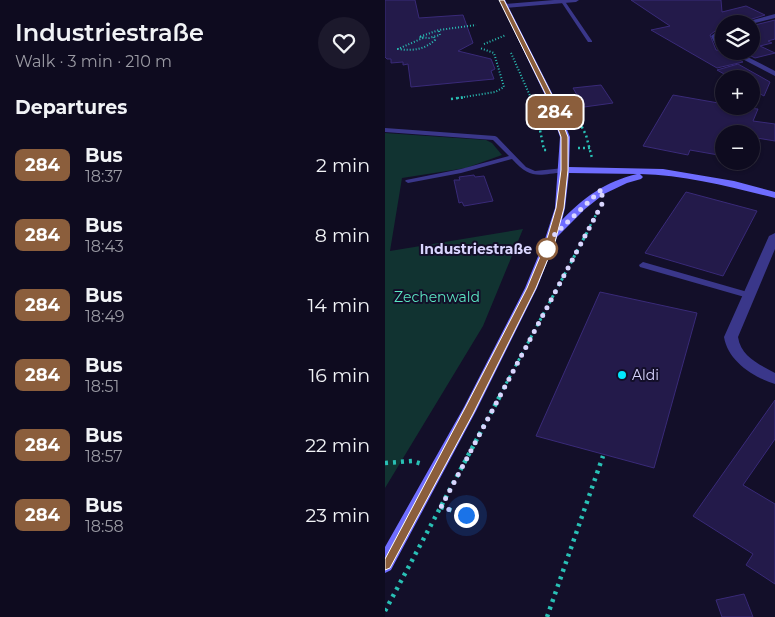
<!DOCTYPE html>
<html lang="en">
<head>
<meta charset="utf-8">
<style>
	:root { --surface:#0e0b1f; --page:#1c192c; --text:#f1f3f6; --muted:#9b9ba4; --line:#2e2b3d }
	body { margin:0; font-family:Montserrat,sans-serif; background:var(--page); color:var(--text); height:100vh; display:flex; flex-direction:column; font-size:19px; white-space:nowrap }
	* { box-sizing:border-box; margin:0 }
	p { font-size:16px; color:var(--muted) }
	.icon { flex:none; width:28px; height:28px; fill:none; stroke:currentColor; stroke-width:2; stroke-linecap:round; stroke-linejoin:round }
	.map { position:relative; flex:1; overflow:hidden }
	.side { display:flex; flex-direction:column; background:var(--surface); width:385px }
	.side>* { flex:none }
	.badge { padding:0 10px; border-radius:8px; font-size:18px; line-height:32px }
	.fabs { position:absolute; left:330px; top:15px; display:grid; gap:10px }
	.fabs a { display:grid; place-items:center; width:45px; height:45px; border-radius:50%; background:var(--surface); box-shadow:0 1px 4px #0004,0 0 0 1px var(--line); font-size:25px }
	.you { position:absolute; width:25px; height:25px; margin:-12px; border:4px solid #fff; border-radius:50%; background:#1a73e8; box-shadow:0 0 0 8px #1a73e833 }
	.map>.badge { position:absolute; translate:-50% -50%; box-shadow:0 0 0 2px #fff }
	h2 { padding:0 15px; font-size:19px; line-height:45px }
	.round { display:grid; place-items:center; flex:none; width:52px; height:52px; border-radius:26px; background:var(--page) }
	.head { display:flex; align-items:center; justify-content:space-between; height:85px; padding:0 15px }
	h1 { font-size:24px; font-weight:600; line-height:38px }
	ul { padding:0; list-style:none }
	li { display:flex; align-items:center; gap:15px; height:70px; padding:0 15px }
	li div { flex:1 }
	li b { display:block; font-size:19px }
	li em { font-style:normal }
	li .badge { min-width:55px; font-weight:700; text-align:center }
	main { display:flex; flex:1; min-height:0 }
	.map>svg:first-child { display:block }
	.green { fill:#113331 }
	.building { fill:#231a4a; stroke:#392a78 }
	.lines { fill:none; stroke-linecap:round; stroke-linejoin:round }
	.path-far3 { stroke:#29c0b5; stroke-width:2; stroke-dasharray:1 2; stroke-linecap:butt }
	.path-far2 { stroke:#29c0b5; stroke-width:2.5; stroke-dasharray:2 3; stroke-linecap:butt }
	.path-far1 { stroke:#29c0b5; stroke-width:3; stroke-dasharray:2.5 4; stroke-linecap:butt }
	.path { stroke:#29c0b5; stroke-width:4.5; stroke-dasharray:3 5; stroke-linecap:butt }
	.lane { fill:#3a378a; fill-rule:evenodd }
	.street { fill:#3a378a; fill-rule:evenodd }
	.secondary { fill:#6f6dff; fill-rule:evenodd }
	.line { fill:#8b5e3c; stroke:#fff }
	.walk { stroke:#dad6ff; stroke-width:5; stroke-dasharray:0 9 }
	.stop-dot { fill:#fff; stroke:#8b5e3c; stroke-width:2.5 }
	.poi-dot { fill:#02e8ff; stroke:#130f29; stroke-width:2 }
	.labels { text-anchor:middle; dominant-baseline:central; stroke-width:4; stroke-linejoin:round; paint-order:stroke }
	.stop-label { font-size:14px; font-weight:bold; fill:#dad6ff; stroke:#130f29; text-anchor:end }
	.park-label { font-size:14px; fill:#5be6c2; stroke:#130f29 }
	.poi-label { font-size:14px; fill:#dad6ff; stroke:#130f29; text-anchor:start }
</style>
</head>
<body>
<main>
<section class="side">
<div class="head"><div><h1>Industriestraße</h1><p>Walk · 3 min · 210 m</p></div><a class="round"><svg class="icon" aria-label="heart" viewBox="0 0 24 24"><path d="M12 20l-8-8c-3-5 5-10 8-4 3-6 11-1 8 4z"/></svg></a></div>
<h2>Departures</h2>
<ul>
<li><span class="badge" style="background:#8b5e3c;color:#fff">284</span><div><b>Bus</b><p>18:37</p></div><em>2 min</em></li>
<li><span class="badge" style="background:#8b5e3c;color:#fff">284</span><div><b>Bus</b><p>18:43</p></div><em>8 min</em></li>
<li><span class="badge" style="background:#8b5e3c;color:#fff">284</span><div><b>Bus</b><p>18:49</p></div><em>14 min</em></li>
<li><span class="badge" style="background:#8b5e3c;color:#fff">284</span><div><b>Bus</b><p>18:51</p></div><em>16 min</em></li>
<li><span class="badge" style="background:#8b5e3c;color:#fff">284</span><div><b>Bus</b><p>18:57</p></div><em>22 min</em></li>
<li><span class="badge" style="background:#8b5e3c;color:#fff">284</span><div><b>Bus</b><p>18:58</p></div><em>23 min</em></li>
</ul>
</section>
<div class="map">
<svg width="390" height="617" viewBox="0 0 390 617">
	<rect width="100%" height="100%" fill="#130f29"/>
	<path class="green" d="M0 133 101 140 107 143 117 155 81 168 17 178 5 251 138 229 98 326 0 488Z"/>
	<path class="building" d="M0 0H30L34 18 78 15 88 43 73 51 106 59 110 69 106 71 109 79 26 87 23 64 18 65V62L6 63V59H2L0 57Z
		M246 0H336L337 12 361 6 380 15 351 24H339L325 35 331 50 340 51 358 62 332 68 266 30 285 26Z
		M390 20V39L383 41 387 43 375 46 390 53 370 58 356 51H366V26Z
		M353 64 385 82 379 96 366 89V79H348L332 70Z
		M216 85 228 103 199 107 188 88Z
		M288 95 339 104V106L373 109 368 121 390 124V141L366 137V134L339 132V156L305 150 303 155 258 146Z
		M89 175 90 177 99 176 108 201 79 206 77 202 74 203 69 180H75L74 177Z
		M301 192 372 211 338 276 260 253Z
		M215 292 312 313 269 468 151 436Z
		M390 400V439L358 485 390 504V584L361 565 368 554 308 516Z
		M359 594 368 617H337L331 600Z"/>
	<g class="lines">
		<path class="path-far3" d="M54 31 55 35 44 38 34 37 54 30 91 25
			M38 38 13 49C27 51 39 50 50 40L49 37
			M99 44 121 35
			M126 53 146 98
			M73 98 110 92 119 87 109 53 95 48"/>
		<path class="path-far2" d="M145 97 154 125 159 150H164
			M66 99 81 97
			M183 100 201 135 207 158
			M193 148H205
			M205 226 212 213"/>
		<path class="path-far1" d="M115 395 206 225"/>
		<path class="path" d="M0 463 27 461 37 464
			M56 507 81 515
			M0 611 116 394
			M162 617 218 456"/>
		<path class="lane" d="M175 0H179L207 41V42H203Z
			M0 128 110 136 112 137 141 167 150 171 179 168 182 170 179 172C153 175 146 180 127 159L76 173 23 183 20 181 21 180 76 169 124 156 108 140 0 132Z
			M258 262 366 293 367 295 363 298 255 267 254 265Z"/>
		<path class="street" d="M169 0H194L191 2 120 8 117 6 120 4Z
			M390 14V18L366 24H353Z
			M339 26V32L333 36 339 45V50L332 48 326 36Z
			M342 51H351L390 71V76Z
			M390 233V249L353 337C356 357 374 364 390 373V384C368 377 343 361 339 337L384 236Z"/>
		<path class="secondary" d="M114 0H120L168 95 185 137 184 167 278 169 349 181 390 192V198C345 187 301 175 255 174L258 177 256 179 242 183 219 194 200 209 172 237 152 288 91 411 6 570 0 573V547L79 407 140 288 159 242 170 208 175 137 160 95ZM184 173 252 174C220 182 199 197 177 220L180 208Z"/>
	</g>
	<path class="line" d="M114 0H119L167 95 183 137V170L179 208 170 242 151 288 88 414 5 568 0 570V559L80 408 142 288 161 242 171 208 176 170V137L161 95Z"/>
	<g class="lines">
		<path class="walk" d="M81 515 56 507 217 204V189L167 237 162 249"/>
	</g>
	<circle class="stop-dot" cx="162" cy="249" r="10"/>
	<circle class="poi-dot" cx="237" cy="375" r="5"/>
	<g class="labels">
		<g class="stop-label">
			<text x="147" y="249">Industriestraße</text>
		</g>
		<g class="park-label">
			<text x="52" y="297">Zechenwald</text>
		</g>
		<g class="poi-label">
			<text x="247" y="375">Aldi</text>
		</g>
	</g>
</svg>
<div class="fabs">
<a><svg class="icon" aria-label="layers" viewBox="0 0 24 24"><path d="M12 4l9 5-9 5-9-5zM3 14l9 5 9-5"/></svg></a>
<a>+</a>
<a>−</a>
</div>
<div class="you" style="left:81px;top:515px"></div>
<b class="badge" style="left:170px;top:112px;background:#8b5e3c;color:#fff">284</b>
</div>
</main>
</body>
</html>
